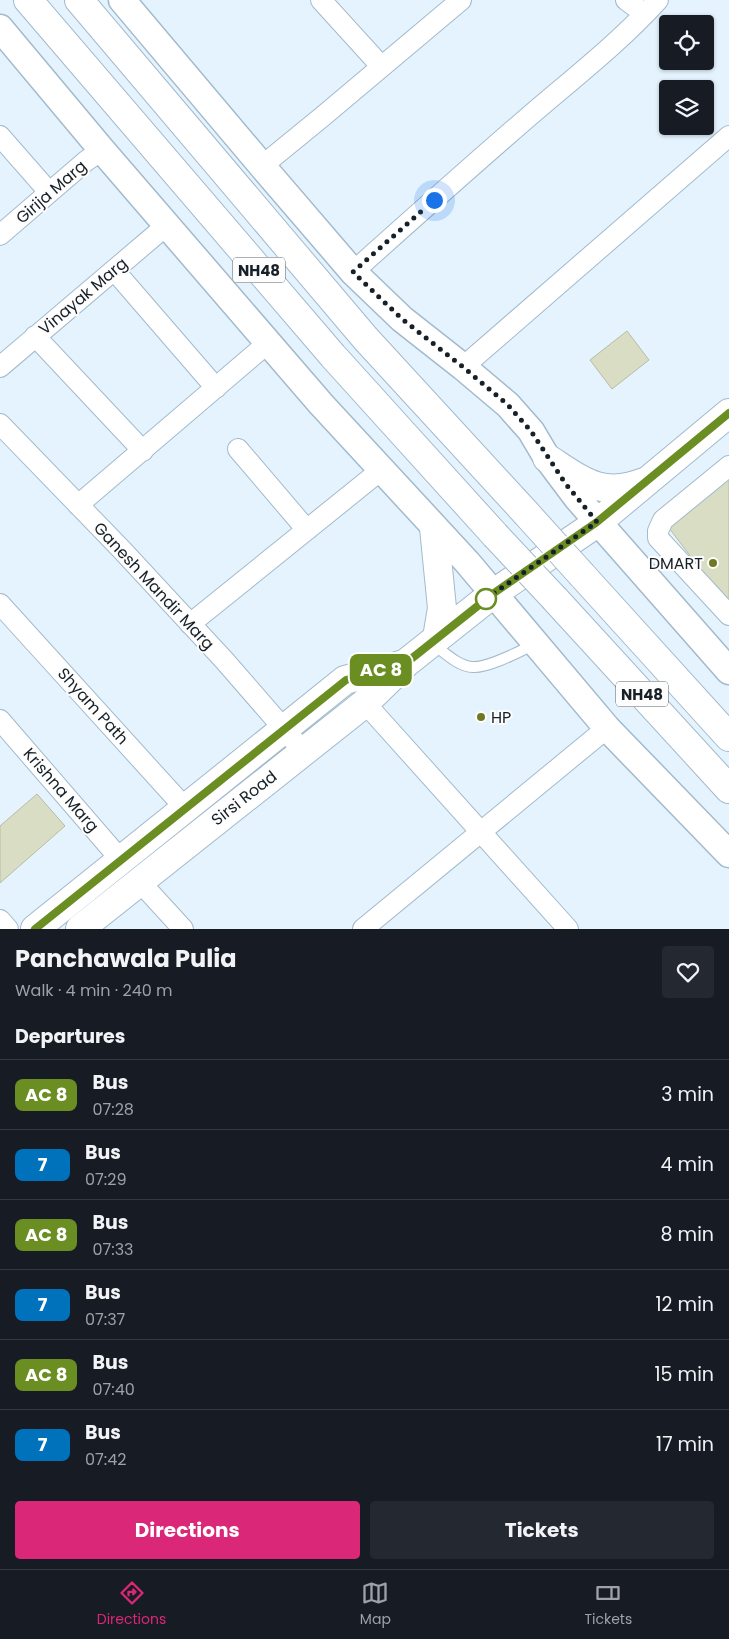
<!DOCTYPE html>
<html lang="en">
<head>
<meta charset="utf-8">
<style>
	:root { --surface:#171b24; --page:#242831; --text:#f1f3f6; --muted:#9ea1a6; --line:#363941; --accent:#db2777 }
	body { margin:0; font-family:Poppins,sans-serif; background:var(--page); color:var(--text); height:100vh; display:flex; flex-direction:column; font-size:19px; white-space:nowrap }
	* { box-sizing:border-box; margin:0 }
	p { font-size:16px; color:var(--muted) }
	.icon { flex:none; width:28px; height:28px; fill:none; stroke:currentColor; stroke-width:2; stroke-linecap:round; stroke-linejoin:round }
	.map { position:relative; height:929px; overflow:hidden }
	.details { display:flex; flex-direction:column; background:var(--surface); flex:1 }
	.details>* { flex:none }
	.badge { padding:0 10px; border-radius:8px; font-size:18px; line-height:32px }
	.fabs { position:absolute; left:659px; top:15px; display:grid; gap:10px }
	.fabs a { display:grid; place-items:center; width:55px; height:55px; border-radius:5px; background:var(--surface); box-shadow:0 1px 4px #0004; font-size:25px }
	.you { position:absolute; width:25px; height:25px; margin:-12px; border:4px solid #fff; border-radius:50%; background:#1a73e8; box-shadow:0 0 0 8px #1a73e833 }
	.map>.badge { position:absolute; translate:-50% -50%; box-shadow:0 0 0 2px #fff }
	h2 { padding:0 15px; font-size:19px; line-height:45px }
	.round { display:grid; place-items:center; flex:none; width:52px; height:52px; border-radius:5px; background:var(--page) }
	.headline { display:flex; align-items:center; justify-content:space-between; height:85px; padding:0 15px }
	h1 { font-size:24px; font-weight:700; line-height:38px }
	.action { display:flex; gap:10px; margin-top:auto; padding:10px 15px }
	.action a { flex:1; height:58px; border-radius:5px; background:var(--accent); color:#fff; font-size:20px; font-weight:700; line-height:58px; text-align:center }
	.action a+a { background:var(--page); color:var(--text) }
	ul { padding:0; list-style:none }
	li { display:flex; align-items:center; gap:15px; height:70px; padding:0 15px; border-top:1px solid var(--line) }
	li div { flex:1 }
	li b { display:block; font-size:19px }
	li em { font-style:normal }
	li .badge { min-width:55px; font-weight:700; text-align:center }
	.dock { display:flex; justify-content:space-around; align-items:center; height:70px; border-top:1px solid var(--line); background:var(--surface); font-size:14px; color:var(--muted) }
	.dock a { display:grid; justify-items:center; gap:2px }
	.dock .on { color:var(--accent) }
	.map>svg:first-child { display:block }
	.building { fill:#d8ddc3; stroke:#b8bca3 }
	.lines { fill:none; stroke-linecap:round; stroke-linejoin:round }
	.service-casing { stroke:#a2bacb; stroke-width:12 }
	.minor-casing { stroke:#a2bacb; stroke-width:22 }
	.tertiary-casing { stroke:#a2bacb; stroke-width:29 }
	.secondary-casing { stroke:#a2bacb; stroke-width:30 }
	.trunk-casing { stroke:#a2bacb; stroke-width:30 }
	.service { stroke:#fff; stroke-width:10 }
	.minor { stroke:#fff; stroke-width:20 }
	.tertiary { stroke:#fff; stroke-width:26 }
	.secondary { stroke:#fff; stroke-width:28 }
	.trunk { stroke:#fff; stroke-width:28 }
	.trunk-bridge-casing { stroke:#a2bacb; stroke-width:30; stroke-linecap:butt }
	.trunk-bridge { stroke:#fff; stroke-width:28 }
	.line-casing { stroke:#fff; stroke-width:11 }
	.line { stroke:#6b8e23; stroke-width:8 }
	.walk { stroke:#172026; stroke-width:5; stroke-dasharray:0 9 }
	.poi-dot { fill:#6f7822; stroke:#fdfdfd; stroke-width:2 }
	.stop-dot { fill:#fff; stroke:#6b8e23; stroke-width:2.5 }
	.labels { text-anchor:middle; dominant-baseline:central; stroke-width:4; stroke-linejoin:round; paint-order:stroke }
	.shield { fill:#fdfdfd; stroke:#5c6266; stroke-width:1 }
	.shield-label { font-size:15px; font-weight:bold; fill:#172026 }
	.street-label { font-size:16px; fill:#172026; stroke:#fdfdfd }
	.poi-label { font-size:16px; fill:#172026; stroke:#fdfdfd; text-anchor:end }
</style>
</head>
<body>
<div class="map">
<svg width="729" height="929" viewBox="0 0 729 929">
	<rect width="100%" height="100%" fill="#e4f3fd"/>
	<path class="building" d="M627 331 649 360 612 389 590 360Z
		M729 466V607L663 520Z
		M37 794 65 826 0 883V826Z"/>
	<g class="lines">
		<defs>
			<path id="service" d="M433 644C444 652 459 667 473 667 489 668 520 651 535 644"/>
			<path id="minor" d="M321 0 381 66
				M626 0 645 14
				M0 136 49 192
				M262 166 322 117 461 0
				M0 235 86 161 102 150
				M114 270 216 388
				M353 272C410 221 468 169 526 119 571 80 618 44 658 0
				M35 336 143 451
				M0 367 167 225
				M463 367 729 136
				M0 424 122 550 224 660 303 751
				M238 449 307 530
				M729 466 663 520 658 531V538L729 615
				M78 505 269 342
				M0 604 186 809
				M190 624 381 470
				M365 703 568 929
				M0 720 121 860
				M140 882 183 929
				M0 920 8 929
				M363 929 607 728"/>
			<path id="tertiary" d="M122 0 262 166 353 272 402 319 463 367 508 405 531 431 547 458 577 498 729 671
				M0 28 102 150 321 404 467 562 607 728 729 854"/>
			<path id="secondary" d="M547 458C581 480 602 499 644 482
				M434 528 442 608 437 638
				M35 929 345 680 404 664
				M80 929 365 703 406 663 494 593 597 523 729 413"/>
			<path id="trunk" d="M28 0 333 356 495 535
				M79 0 366 339 525 512
				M582 575 729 737
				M555 599 729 789"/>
		</defs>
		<use href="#service" class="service-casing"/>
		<use href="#minor" class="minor-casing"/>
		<use href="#tertiary" class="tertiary-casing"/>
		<use href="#secondary" class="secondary-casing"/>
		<use href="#trunk" class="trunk-casing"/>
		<use href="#service" class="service"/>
		<use href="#minor" class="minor"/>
		<use href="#tertiary" class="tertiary"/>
		<use href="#secondary" class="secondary"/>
		<use href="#trunk" class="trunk"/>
		<defs>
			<path id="trunk-bridge" d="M525 512 582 575
				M495 535 555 599"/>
		</defs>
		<use href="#trunk-bridge" class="trunk-bridge-casing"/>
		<use href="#trunk-bridge" class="trunk-bridge"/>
	</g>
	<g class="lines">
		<defs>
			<path id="line" d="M35 929 346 680 406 663 494 593 597 522 729 413"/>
		</defs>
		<use href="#line" class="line-casing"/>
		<use href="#line" class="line"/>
		<path class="walk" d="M434 200 353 272 402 319 463 367 508 405 531 431 565 483 597 522 494 593 480 604 486 599"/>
	</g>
	<g class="poi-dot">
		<circle cx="713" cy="563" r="5"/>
		<circle cx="481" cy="717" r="5"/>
	</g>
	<circle class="stop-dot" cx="486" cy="599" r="10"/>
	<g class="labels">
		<g class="shield">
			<rect x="233" y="257.5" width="52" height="25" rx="4"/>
			<rect x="616" y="681.5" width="52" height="25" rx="4"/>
		</g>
		<g class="shield-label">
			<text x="259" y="270">NH48</text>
			<text x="642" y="694">NH48</text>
		</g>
		<g class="street-label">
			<text transform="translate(51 192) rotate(-41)">Girija Marg</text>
			<text transform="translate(83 296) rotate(-40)">Vinayak Marg</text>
			<text transform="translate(154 586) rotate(47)">Ganesh Mandir Marg</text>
			<text transform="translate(93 706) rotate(48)">Shyam Path</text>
			<text transform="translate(61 790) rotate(49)">Krishna Marg</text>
			<text transform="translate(244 798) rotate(-38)">Sirsi Road</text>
		</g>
		<g class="poi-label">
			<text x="703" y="563">DMART</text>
			<text x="491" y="717" text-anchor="start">HP</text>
		</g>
	</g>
</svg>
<div class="fabs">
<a><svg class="icon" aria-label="locate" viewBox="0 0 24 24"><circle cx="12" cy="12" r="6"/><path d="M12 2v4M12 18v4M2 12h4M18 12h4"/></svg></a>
<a><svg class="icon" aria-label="layers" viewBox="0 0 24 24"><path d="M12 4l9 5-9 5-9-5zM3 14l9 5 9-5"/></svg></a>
</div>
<div class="you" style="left:434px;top:200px"></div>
<b class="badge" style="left:381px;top:670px;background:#6b8e23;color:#fff">AC 8</b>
</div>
<section class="details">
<div class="headline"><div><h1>Panchawala Pulia</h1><p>Walk · 4 min · 240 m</p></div><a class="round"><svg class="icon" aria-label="heart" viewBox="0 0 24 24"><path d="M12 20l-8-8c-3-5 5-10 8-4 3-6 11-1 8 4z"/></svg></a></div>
<h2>Departures</h2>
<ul>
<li><span class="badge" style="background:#6b8e23;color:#fff">AC 8</span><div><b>Bus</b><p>07:28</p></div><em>3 min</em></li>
<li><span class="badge" style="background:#0072bc;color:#fff">7</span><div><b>Bus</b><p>07:29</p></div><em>4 min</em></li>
<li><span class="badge" style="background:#6b8e23;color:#fff">AC 8</span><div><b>Bus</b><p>07:33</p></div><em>8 min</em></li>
<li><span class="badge" style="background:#0072bc;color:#fff">7</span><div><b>Bus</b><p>07:37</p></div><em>12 min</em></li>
<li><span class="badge" style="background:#6b8e23;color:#fff">AC 8</span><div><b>Bus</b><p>07:40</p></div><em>15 min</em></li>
<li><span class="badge" style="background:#0072bc;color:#fff">7</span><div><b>Bus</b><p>07:42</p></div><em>17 min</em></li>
</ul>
<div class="action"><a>Directions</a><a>Tickets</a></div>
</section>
<nav class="dock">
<a class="on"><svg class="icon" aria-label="directions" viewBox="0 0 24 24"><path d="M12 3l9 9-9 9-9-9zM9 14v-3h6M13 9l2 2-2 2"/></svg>Directions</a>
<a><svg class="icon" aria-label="map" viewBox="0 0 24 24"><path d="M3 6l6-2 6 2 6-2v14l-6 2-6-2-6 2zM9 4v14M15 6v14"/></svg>Map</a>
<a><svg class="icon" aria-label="tickets" viewBox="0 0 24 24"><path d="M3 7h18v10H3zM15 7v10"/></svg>Tickets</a>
</nav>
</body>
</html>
